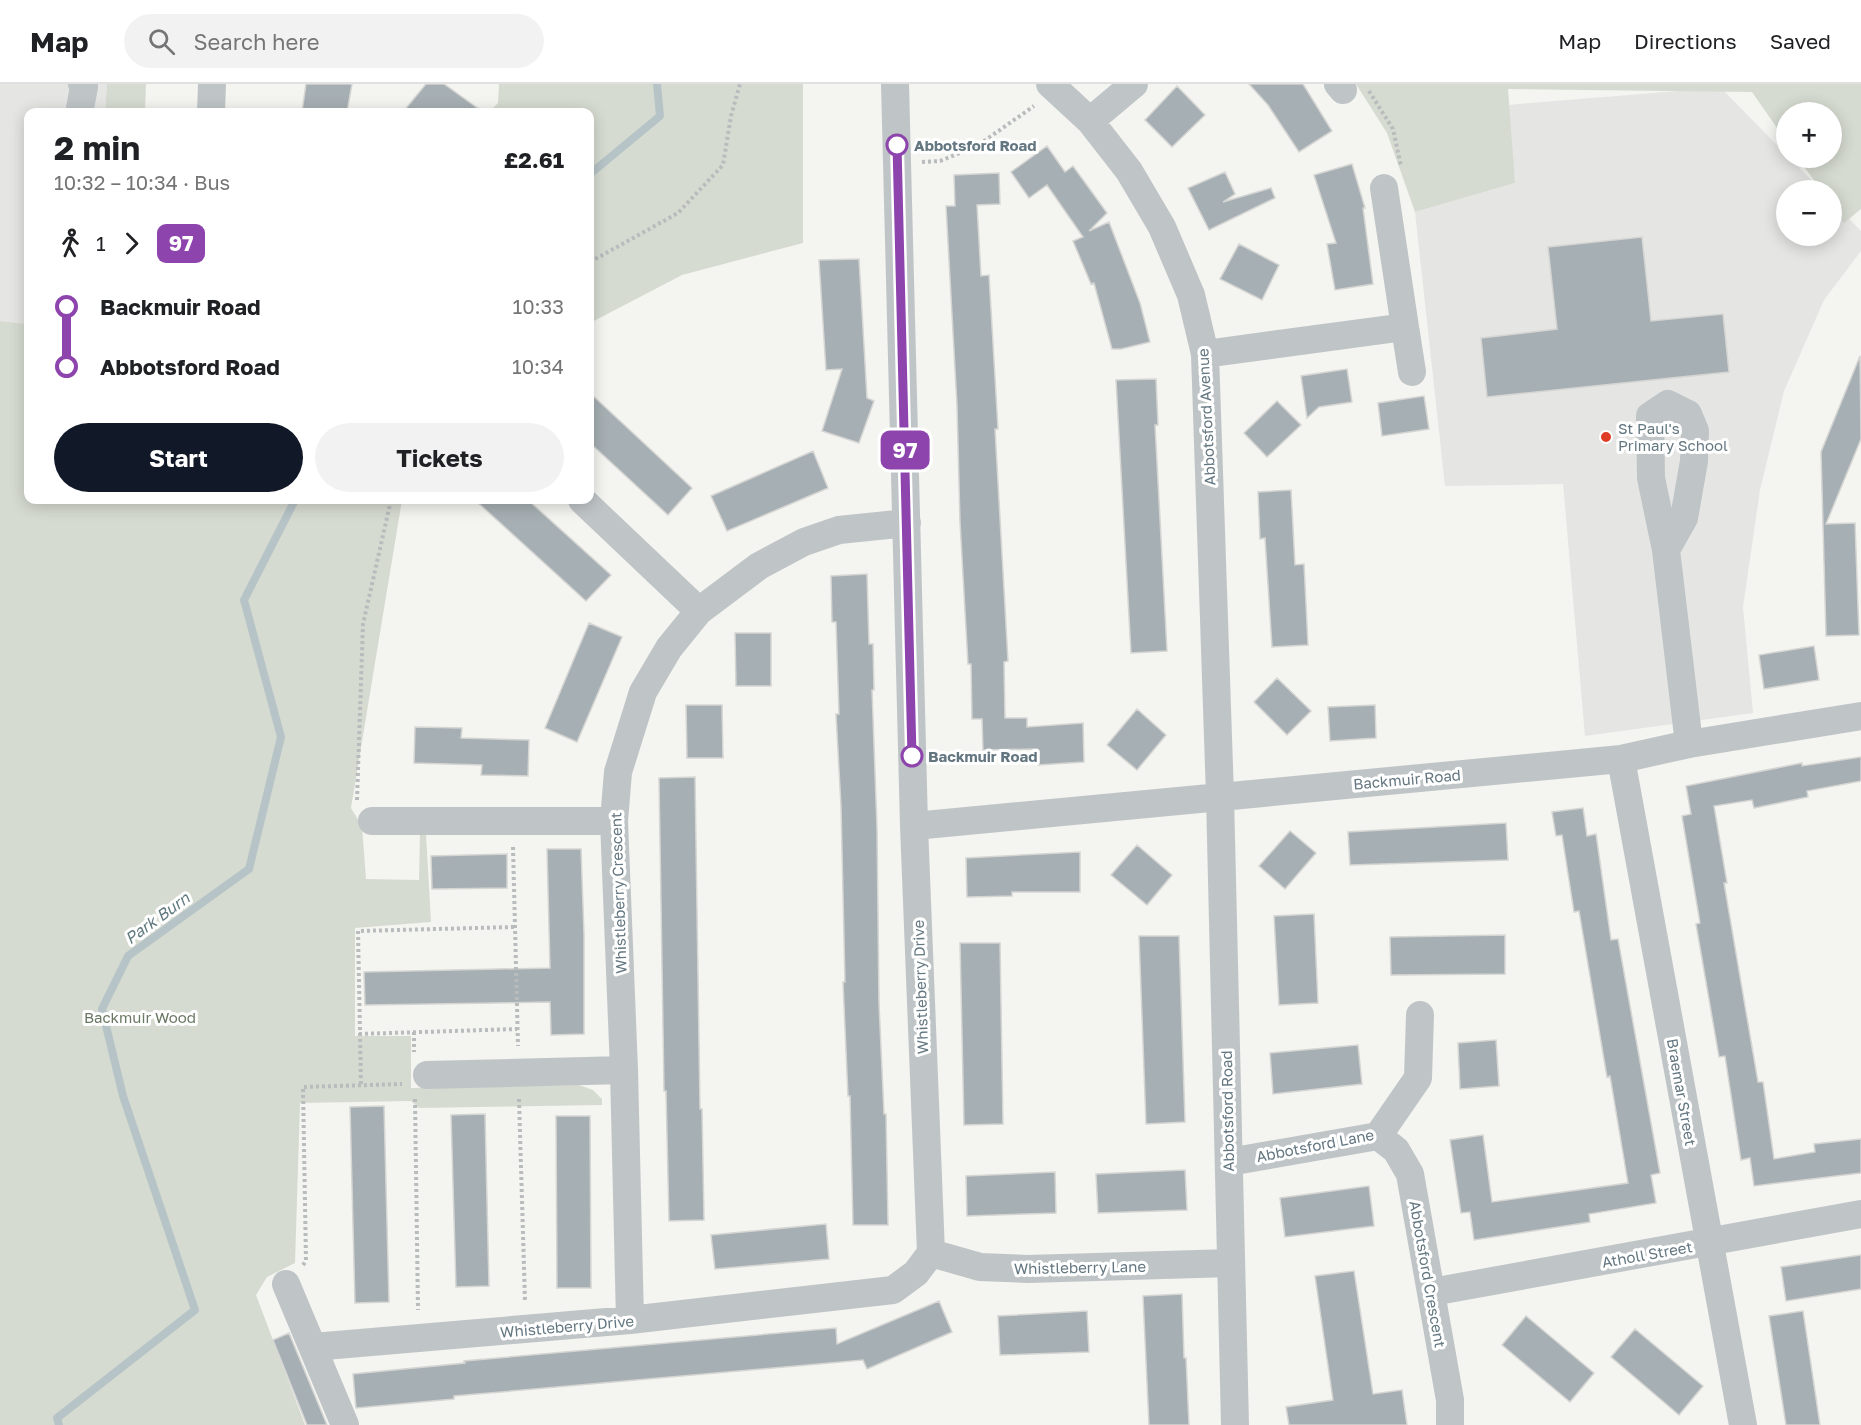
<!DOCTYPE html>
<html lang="en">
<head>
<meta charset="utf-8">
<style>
	:root { --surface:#fff; --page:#f2f2f2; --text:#202124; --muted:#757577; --line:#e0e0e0; --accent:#111827 }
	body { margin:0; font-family:"Golos Text",sans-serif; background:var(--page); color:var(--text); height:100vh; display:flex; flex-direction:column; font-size:22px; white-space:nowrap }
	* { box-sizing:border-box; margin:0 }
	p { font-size:20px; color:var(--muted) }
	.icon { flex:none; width:33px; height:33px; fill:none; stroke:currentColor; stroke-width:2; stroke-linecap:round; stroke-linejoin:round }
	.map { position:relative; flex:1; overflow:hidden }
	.panel { position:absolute; left:24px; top:24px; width:570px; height:396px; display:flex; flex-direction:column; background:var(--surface); border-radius:12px; box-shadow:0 3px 15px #0003 }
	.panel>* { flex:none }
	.badge { padding:0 12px; border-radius:9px; font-size:21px; line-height:39px }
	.fabs { position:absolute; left:1776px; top:18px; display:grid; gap:12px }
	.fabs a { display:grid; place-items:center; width:66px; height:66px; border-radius:50%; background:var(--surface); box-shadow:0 3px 15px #0003; font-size:30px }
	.map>.badge { position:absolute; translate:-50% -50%; box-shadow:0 0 0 3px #fff }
	.legs { display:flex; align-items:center; gap:9px; height:66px; padding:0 30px; font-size:20px }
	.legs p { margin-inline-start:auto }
	.summary { display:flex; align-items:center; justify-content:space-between; height:102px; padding:0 30px }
	h1 { font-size:33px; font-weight:700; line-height:45px }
	.action { display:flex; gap:12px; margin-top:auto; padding:12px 30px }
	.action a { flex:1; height:69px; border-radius:36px; background:var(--accent); color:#fff; font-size:24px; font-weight:700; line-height:69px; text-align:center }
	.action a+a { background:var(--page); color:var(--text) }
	ul { padding:0 30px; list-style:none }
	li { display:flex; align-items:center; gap:21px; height:60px; font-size:22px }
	li i { display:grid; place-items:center; width:9px; height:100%; margin:0 8px; background:currentColor }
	li i::after { content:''; width:15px; height:15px; margin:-8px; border:4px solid; border-radius:50%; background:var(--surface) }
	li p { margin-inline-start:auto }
	li:first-child i { background:linear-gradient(#0000 50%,currentColor 0) }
	li:last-child i { background:linear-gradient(currentColor 50%,#0000 0) }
	header { display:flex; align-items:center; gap:36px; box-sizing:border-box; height:84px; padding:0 30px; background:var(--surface); border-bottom:2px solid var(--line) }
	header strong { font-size:28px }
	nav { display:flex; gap:33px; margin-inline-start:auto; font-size:21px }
	.search { width:420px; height:54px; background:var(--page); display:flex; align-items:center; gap:15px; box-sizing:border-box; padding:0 21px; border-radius:33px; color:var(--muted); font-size:22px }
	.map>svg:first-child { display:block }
	.built { fill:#e5e5e4 }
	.green { fill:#d6dbd1 }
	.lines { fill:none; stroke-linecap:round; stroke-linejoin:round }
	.stream { stroke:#b7c4c7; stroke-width:8 }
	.building { fill:#a6afb3; stroke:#d5d5d3; stroke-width:1.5 }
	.path { stroke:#b9bcbd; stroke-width:4; stroke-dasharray:3 3; stroke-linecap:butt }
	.minor { stroke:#bfc4c6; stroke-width:28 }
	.line-1-casing { stroke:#fff; stroke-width:14 }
	.line-1 { stroke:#8e44ad; stroke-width:9 }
	.stop-1-dot { fill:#fff; stroke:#8e44ad; stroke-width:3 }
	.poi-dot { fill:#df3d25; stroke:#fff; stroke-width:2 }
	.labels { text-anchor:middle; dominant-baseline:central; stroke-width:6; stroke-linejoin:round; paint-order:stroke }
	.stop-label { font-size:15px; font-weight:bold; fill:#647781; stroke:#fff; text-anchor:start }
	.street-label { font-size:15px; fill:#647781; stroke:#fff }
	.poi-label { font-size:15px; fill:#647781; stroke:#fff; text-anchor:start }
	.park-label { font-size:15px; fill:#697862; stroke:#fff }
	.water-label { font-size:16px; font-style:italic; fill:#5f797f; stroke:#fff }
</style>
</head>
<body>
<header>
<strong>Map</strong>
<div class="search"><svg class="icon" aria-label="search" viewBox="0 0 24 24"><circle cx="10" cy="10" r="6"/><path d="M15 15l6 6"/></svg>Search here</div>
<nav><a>Map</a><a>Directions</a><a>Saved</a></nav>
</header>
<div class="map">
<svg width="1861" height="1341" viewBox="0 0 1861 1341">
	<rect width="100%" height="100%" fill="#f4f4f0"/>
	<path class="built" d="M0 0H107L105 28H28V240L0 237Z
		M1715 4 1724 7 1821 106H1786V152H1832V117L1861 147V167L1824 216 1784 307 1760 406 1743 523 1753 629 1585 652 1563 400 1445 402 1415 128 1515 99 1507 21Z"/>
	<path class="green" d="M107 0H146L145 28H105Z
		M499 0H803V159L682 191 590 239V28H489L498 19Z
		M1356 0H1861V125L1844 139 1832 121V106H1821L1798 74H1832V28H1786V57L1752 8 1508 5 1515 99 1415 128 1387 49Z
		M0 237 28 240V416H402L351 724 362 742 366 795 419 796 420 750H426L431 838 355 844V952H411V1004L579 1001 593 1006 602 1015V1021L419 1024 411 1017 300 1019 295 1179 267 1193 256 1211 305 1341H0Z"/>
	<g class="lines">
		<path class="stream" d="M590 90 660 32 657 0
			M59 1341 57 1334 195 1226 123 1012 102 925 128 872 249 785 281 653 244 516 295 416"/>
	</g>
	<path class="building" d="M306 0H352L347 28H302Z
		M426 0H444L483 28H403Z
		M1249 0H1303L1332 47 1299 68 1268 21Z
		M1177 2 1205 31 1172 63 1145 36Z
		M1047 62 1065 88 1073 82 1107 129 1089 147 1109 138 1140 219 1150 258 1121 265H1112L1094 199 1091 200 1073 157 1083 153 1047 101 1029 114 1011 88Z
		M1352 80 1365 124H1363L1373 200 1335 206 1327 160 1336 159 1314 91Z
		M1225 88 1235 110 1223 118 1271 104 1275 114 1209 146 1188 104Z
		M999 89 1000 120 977 121 981 192 989 191 998 345H995L1008 577 1004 578 1005 634H1027V643L1083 639 1084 678 1038 681 1037 665 983 666 982 635H972L971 580H968L960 438 957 321 946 122H955L954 91Z
		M1642 153 1651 237 1723 230 1729 288 1487 313 1481 254 1557 245 1548 163Z
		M1239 160 1279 181 1262 216 1220 195Z
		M859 175 867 314 874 317 859 359 822 347 842 285 826 286 819 176Z
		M1860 272 1861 355 1826 440 1855 439 1859 551 1826 552 1821 368Z
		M1347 285 1352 318 1319 323 1307 334 1301 292Z
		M1156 295 1158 341H1155L1167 567 1131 569 1116 296Z
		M590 309 692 404 668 431 590 359Z
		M1424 312 1429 345 1382 352 1378 319Z
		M1277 317 1301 341 1267 373 1244 349Z
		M813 367 828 404 727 447 711 412Z
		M1291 406 1295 481 1304 480 1308 561 1272 563 1265 454 1260 455 1258 408Z
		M475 416H528L611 491 586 517Z
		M867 490 869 560H873L874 606H872L877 744 879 920 884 1030H886L888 1141H853L850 1012H848L843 898H845L841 722 836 630H839L836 538H832L831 492Z
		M589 539 622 553 577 658 545 644Z
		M735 549H771V602H736Z
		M1814 562 1819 596 1764 605 1759 571Z
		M1277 594 1311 627 1287 651 1254 618Z
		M686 621H722L723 674H687Z
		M1375 621 1376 654 1330 657 1328 623Z
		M1137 625 1166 651 1137 686 1107 661Z
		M415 643 462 644 461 654 529 656 528 692 481 691 482 681 414 679Z
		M1861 673V697L1807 707 1808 713 1754 724 1752 716 1714 722 1727 799H1724L1758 998H1763L1774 1075 1815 1068 1814 1060 1861 1055V1089L1754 1102 1750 1074 1741 1076 1725 972 1719 973 1696 840 1700 839 1682 732 1691 730 1686 702 1802 679V682Z
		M695 693 700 1025H702L704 1136 669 1137 666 1007H664L659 694Z
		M1583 724 1587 752 1596 750 1611 856 1618 855 1660 1089 1651 1091 1656 1119 1589 1130 1590 1138 1474 1156 1470 1128 1461 1129 1450 1056 1483 1051 1492 1118 1628 1099 1610 992 1607 993 1579 827 1574 828 1562 751 1556 752 1552 728Z
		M1506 739 1508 776 1350 781 1348 748Z
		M1290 747 1316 769 1285 805 1259 782Z
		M1137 761 1172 791 1147 821 1111 791Z
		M547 765H581L584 851V950L551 951 550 918 365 921 364 888 550 884Z
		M1080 768V808H1012V812L967 813 966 774Z
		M507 770V804L432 805 431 772Z
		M1314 830 1318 919 1279 921 1274 832Z
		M1505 851V890L1391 891 1390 853Z
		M1139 852H1179L1185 1038 1146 1040Z
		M960 859H1000L1003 1040 964 1041Z
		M1496 956 1499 1002 1460 1005 1458 959Z
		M1358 961 1362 1000 1273 1010 1270 969Z
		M384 1022 389 1218 355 1219 350 1023Z
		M485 1030 489 1202 456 1203 451 1031Z
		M556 1032H590L591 1204H557Z
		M1185 1086 1187 1126 1098 1129 1096 1090Z
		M1055 1088 1056 1129 967 1132 966 1092Z
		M1369 1102 1374 1142 1285 1153 1280 1114Z
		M826 1140 829 1175 715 1185 711 1151Z
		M1861 1171V1205L1786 1217 1781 1183Z
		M1354 1187 1373 1310 1402 1306 1407 1341H1289L1286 1323 1333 1316 1315 1192Z
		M1182 1210 1184 1274H1186L1189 1341H1149L1143 1212Z
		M939 1217 952 1248 867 1285 863 1276 489 1309 454 1312V1315L356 1324 353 1290 465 1279 464 1277 836 1244 837 1260Z
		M1087 1227 1089 1268 1000 1271 998 1232Z
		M1803 1227 1820 1341H1786L1769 1232Z
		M1526 1232 1594 1289 1570 1318 1502 1261Z
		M1635 1245 1703 1302 1679 1331 1611 1273Z
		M289 1249 327 1341H307L273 1256Z"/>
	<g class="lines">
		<path class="path" d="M1369 7 1393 45 1401 82
			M922 78 940 77 977 62 1034 22
			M590 178 678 129 723 81 731 32 740 0
			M357 716 363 540 391 416
			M513 763 518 962
			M414 948V968
			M359 950 517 945
			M361 1000 358 847 515 843
			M415 1015 418 1226
			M519 1015 525 1217
			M303 1181 306 1177 303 1003 402 1000"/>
		<path class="minor" d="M1050 0 1090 37 1129 87 1162 143 1191 211 1205 270 1220 712 1235 1341
			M1338 0 1343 6
			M80 24 84 3 82 0
			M211 28 212 0
			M1090 37 1134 0
			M1384 104 1405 243
			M1205 270 1405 243 1412 288
			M582 416 699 527
			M1666 466 1651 394 1650 332 1668 320 1688 330 1695 347 1694 377 1684 434 1666 466 1689 660
			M1621 675 1743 1341
			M372 737H614
			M914 742 1621 675 1689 660 1861 632
			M427 991 624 986
			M1378 1052 1396 1066 1410 1090 1450 1316V1341
			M1229 1078 1378 1052 1418 994 1420 931
			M931 1169 980 1183 1028 1185 1231 1179
			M286 1200 345 1341
			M1432 1208 1861 1130
			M630 1236 624 986 614 737 618 688 643 608 669 564 699 527 759 482 804 458 839 446 907 439
			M313 1263 630 1236 893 1206 916 1189 931 1169 914 742 895 0"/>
	</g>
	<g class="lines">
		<defs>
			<path id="line-1" d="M897 61 912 672"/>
		</defs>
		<use href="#line-1" class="line-1-casing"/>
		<use href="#line-1" class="line-1"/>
	</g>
	<g class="stop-1-dot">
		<circle cx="897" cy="61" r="10"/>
		<circle cx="912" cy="672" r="10"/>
	</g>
	<circle class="poi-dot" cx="1606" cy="353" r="6"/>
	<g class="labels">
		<g class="stop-label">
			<text x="914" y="61">Abbotsford Road</text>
			<text x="928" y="672">Backmuir Road</text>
		</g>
		<g class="street-label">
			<text transform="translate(1206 333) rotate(-93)">Abbotsford Avenue</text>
			<text transform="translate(1407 695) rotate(-5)">Backmuir Road</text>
			<text transform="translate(618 809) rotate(-92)">Whistleberry Crescent</text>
			<text transform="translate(920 903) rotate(-92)">Whistleberry Drive</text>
			<text transform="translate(1682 1008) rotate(80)">Braemar Street</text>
			<text transform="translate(1227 1027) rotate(-91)">Abbotsford Road</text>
			<text transform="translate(1315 1061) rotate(-11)">Abbotsford Lane</text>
			<text transform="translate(1647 1170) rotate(-10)">Atholl Street</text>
			<text transform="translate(1080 1183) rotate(-1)">Whistleberry Lane</text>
			<text transform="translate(1428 1190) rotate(80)">Abbotsford Crescent</text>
			<text transform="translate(567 1242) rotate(-5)">Whistleberry Drive</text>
		</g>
		<g class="poi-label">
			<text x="1618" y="344">St Paul's<tspan x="1618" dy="17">Primary School</tspan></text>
		</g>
		<g class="park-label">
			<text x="140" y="933">Backmuir Wood</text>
		</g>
		<g class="water-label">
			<text transform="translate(157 834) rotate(-36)">Park Burn</text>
		</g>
	</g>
</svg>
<div class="fabs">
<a>+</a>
<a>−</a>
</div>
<b class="badge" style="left:905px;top:366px;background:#8e44ad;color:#fff">97</b>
<section class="panel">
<div class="summary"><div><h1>2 min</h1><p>10:32 – 10:34 · Bus</p></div><b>£2.61</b></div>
<div class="legs"><svg class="icon" aria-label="walk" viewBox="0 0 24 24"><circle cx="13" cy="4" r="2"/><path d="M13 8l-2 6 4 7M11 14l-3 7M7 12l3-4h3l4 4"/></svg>1<svg class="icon" aria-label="forward" viewBox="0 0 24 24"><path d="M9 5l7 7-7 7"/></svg><b class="badge" style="background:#8e44ad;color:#fff">97</b></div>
<ul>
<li><i style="color:#8e44ad"></i><b>Backmuir Road</b><p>10:33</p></li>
<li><i style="color:#8e44ad"></i><b>Abbotsford Road</b><p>10:34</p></li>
</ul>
<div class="action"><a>Start</a><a>Tickets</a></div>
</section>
</div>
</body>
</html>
